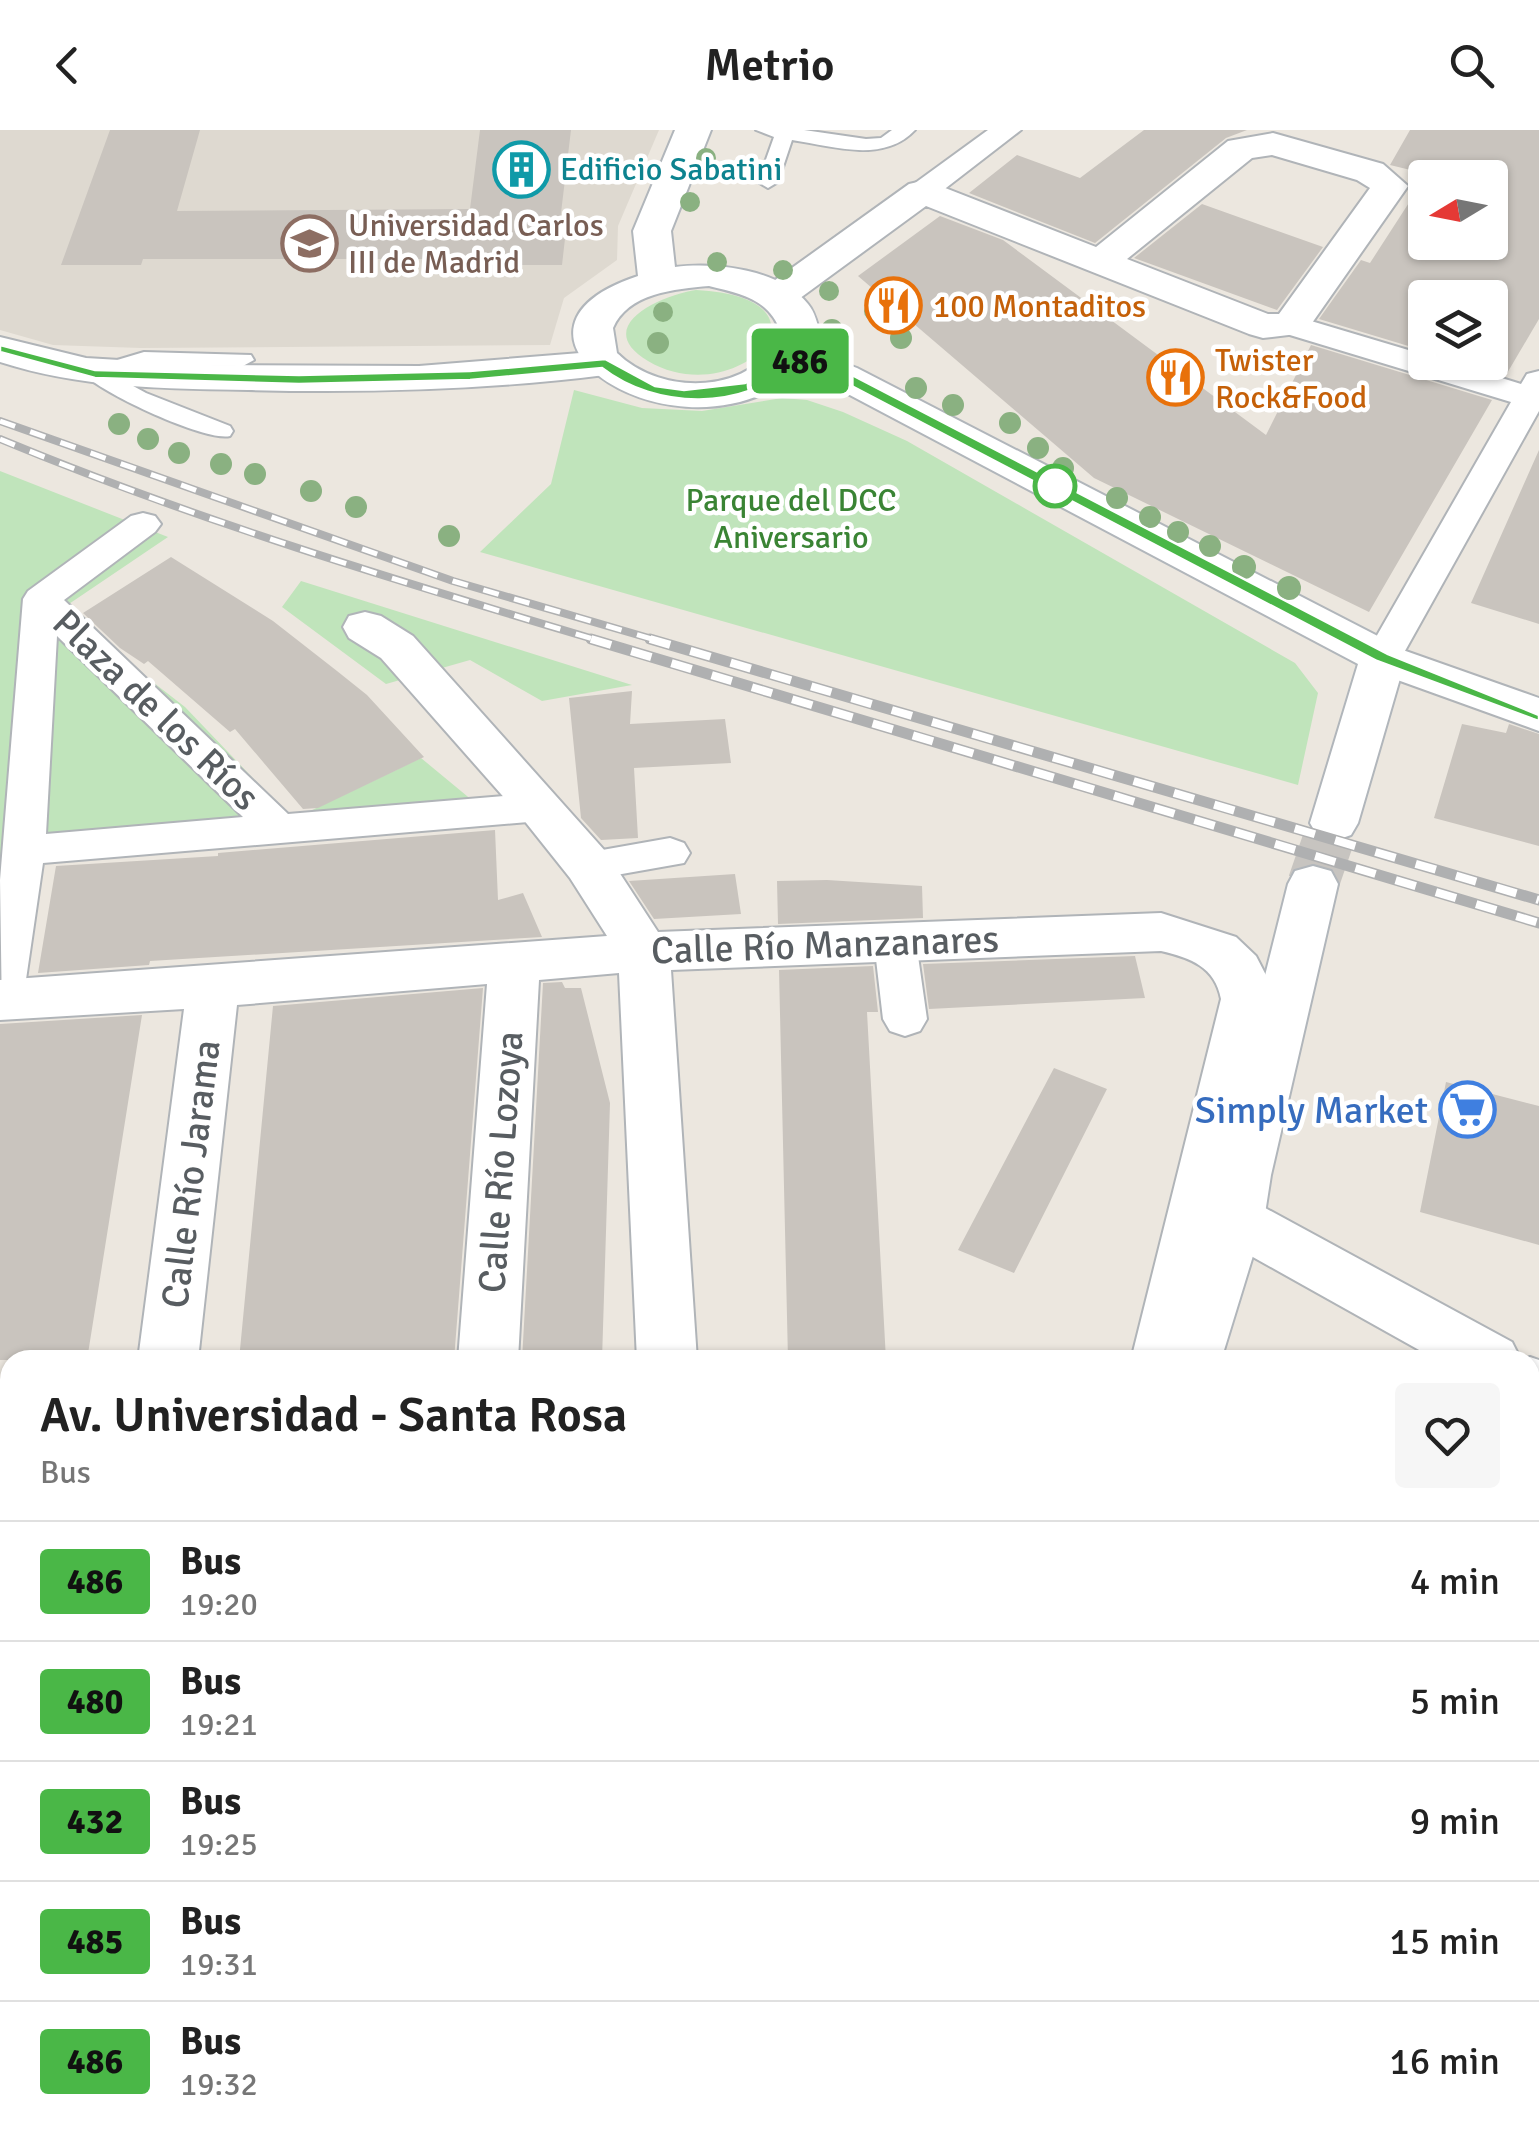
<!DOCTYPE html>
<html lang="en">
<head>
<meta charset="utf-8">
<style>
	:root { --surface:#fff; --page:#f6f6f6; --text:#222; --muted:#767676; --line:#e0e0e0 }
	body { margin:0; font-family:Signika,sans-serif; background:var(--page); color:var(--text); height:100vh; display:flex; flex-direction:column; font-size:38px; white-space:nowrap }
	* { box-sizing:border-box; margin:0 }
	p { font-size:32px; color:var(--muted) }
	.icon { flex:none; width:55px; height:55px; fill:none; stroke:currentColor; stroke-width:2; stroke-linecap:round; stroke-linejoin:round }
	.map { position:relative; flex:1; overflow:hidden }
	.panel { position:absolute; left:0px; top:1220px; width:1540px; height:792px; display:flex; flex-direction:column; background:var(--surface); border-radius:30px 30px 0 0; box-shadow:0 2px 8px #0004 }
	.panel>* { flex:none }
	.badge { padding:0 20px; border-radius:8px; font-size:35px; line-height:65px }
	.needle { width:65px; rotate:260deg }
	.tools { position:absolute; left:1408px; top:30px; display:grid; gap:20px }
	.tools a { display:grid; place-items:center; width:100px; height:100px; border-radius:10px; background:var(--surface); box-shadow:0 2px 8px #0004; font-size:50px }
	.map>.badge { position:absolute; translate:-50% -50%; box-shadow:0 0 0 5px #fff }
	.round { display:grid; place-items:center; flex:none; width:105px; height:105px; border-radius:10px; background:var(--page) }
	.overview { display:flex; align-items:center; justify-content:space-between; height:170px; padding:0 40px }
	h1 { font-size:48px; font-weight:600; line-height:75px }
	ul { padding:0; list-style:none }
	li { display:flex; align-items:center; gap:30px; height:120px; padding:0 40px; border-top:2px solid var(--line) }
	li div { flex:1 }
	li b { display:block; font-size:38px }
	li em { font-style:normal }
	li .badge { min-width:110px; font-weight:700; text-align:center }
	header { display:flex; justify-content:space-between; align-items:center; height:130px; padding:0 40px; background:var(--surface); font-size:45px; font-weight:600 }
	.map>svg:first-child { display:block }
	.education { fill:#ded9d0 }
	.green { fill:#c0e4bb }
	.building { fill:#c9c4be }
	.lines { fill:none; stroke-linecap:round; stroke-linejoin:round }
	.secondary-tunnel { stroke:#c7c4c0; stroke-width:51; stroke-dasharray:51 26; stroke-linecap:butt }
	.service-casing { stroke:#b0b4b8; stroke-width:4 }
	.pedestrian-casing { stroke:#b0b4b8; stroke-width:4 }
	.minor-casing { stroke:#b0b4b8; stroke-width:4 }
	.secondary-casing { stroke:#b1b6bb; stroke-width:4 }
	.service { fill:#fff; fill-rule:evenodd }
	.pedestrian { fill:#fff; fill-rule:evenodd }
	.minor { fill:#fff; fill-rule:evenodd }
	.secondary { fill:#fff; fill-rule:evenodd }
	.rail-far1-casing { stroke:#afb0b1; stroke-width:8 }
	.rail-casing { stroke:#afb0b1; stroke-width:11 }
	.rail-far1 { stroke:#fff; stroke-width:5; stroke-dasharray:16; stroke-linecap:butt }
	.rail { stroke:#fff; stroke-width:8; stroke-dasharray:21; stroke-linecap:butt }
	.tree { fill:#8ab181 }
	.line { fill:#4ab747; stroke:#fff; stroke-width:2.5 }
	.stop-dot { fill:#fff; stroke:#4ab747; stroke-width:5 }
	.labels { text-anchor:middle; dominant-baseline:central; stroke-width:9; stroke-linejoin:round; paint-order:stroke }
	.far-culture-label { font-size:32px; fill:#0d838f; stroke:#fff; text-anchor:start }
	.far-education-label { font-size:32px; fill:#785e54; stroke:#fff; text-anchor:start }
	.far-food-label { font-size:32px; fill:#c56008; stroke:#fff; text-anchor:start }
	.far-park-label { font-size:32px; fill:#3a8434; stroke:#fff }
	.street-label { font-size:38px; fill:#585d61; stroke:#fff }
	.shop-label { font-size:38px; fill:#366cbe; stroke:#fff; text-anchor:end }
</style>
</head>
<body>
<header><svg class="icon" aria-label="back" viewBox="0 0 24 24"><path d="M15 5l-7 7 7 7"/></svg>Metrio<svg class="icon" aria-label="search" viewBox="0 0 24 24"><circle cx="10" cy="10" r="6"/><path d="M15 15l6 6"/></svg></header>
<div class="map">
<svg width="1539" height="2011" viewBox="0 0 1539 2011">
	<rect width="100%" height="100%" fill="#ece7df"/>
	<path class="education" d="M0 0H659L618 96 617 130 564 168 550 215 141 218 53 215 0 200Z"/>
	<path class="green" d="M696 160C848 168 737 284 648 231 590 196 662 165 696 160Z
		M574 260 642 278 702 281 782 268 807 270 843 282 907 311 1295 533 1318 563 1298 655 480 422 551 354Z
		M0 341 168 407 60 480 185 577 290 687 306 683 421 628 496 690 26 720 8 826 0 828Z
		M301 451 632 555 542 571 470 530 386 554 282 477Z"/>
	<path class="building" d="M110 0H200L177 81 470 79 480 0H571L560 91H567L562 135H486L487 129H143L141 135H61Z
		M1144 0H1247L1226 8 1095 113 969 63 1017 25 1080 48Z
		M1410 0H1539V189L1506 245 1464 232H1490V168H1425V221L1319 189 1361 130 1370 133 1425 48V112H1490V48H1425L1427 44 1390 35Z
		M1202 74 1323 117 1277 180 1134 128Z
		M940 86 1003 110 1266 305 1311 215 1492 270 1369 482 1094 348 858 146Z
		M1539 320V494L1471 473Z
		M171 427 273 491 337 541 367 565 424 627 318 678 303 679 235 599 230 602 148 531 144 534 120 518 83 483Z
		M632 561 630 594 725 589 731 633 634 638 638 708 601 710 581 688 569 568Z
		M1462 594 1506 603 1509 594 1539 604V716L1434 688Z
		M495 700 498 770 523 763 542 807 150 831 149 835 38 843 56 736 218 726V723Z
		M735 744 741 784 654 789 629 751Z
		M827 750 922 756 923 788 778 794 777 751Z
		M1135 826 1145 868 929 879 923 834Z
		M873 836 878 882H867L886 1230H788L779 840Z
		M562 852 565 858H581L610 973 602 1230H522L543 853Z
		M483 858 454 1230H239L273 876Z
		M142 885 87 1230H0V894Z
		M1054 938 1107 959 1014 1143 958 1120Z
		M1446 952 1539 976V1115L1420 1082Z"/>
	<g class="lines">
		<path class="secondary-tunnel" d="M1313 754 1334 693"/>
		<defs>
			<path id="service" d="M756 0H804L866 9 881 8 892 0H915C883 34 833 16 792 10L778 52 768 58 758 52 774 7Z
				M144 222 251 225 254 230 243 236 146 235 113 245 146 263 230 296 233 301 230 306C206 312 101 263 84 244L87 239Z"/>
			<path id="pedestrian" d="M988 0H1021L933 68H911L907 62 911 56Z
				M1291 185 1425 225V232H1450L1521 254 1527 244 1539 241V281L1396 537 1383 540 1370 537 1364 528 1511 272 1280 202 1275 195 1280 188Z
				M143 383 155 386 161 394 155 402 64 470 288 684 540 663 554 667 560 677 554 687 540 691 43 733 23 870 17 882 2 886 0 750 23 469 28 461 131 386ZM57 506 243 687 46 704Z
				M670 708 684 713 690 723 684 733 588 750 574 745 568 735 574 725Z
				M895 796 910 801 916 812 927 889 920 901 905 906 890 901 883 889 874 812 880 801Z
				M10 1581V1635L0 1637V1583Z"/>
			<path id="minor" d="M1273 3 1383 34 1408 56 1305 203 1263 208 1249 204 926 76 792 174 778 178 764 174 759 166 764 158 909 54 922 51 935 54 1096 117 1228 11ZM1272 25 1357 50 1370 58 1279 184H1268L1127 129 1252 28Z
				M0 207 86 228 203 235 419 236 605 221 619 225 625 233 619 241 605 245C486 260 368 263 248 260 164 259 81 258 0 232Z
				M365 482 381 486 413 506 606 722 658 802 1161 783 1236 807 1256 826 1270 853 1273 869 1227 1069 1236 1066 1256 1073 1512 1212 1521 1230H1437L1219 1108 1191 1230H1131L1221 869C1215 837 1191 828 1161 821L671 840 697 1230H637L619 843 539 850 518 1230H458L487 854 237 875 198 1230H138L184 879 0 890V850L607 806 570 748 523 689 381 528 349 508 343 497 349 486Z
				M1383 513 1539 568V601L1367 539 1360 528 1367 517Z
				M1530 1227 1539 1230V1284L1530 1281V1230H1521Z
				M10 1311V1367L0 1369V1313Z
				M1539 1756V1836L1530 1839V1759Z
				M34 2002H108V2011H34Z
				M467 2002H541L539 2011H465Z
				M1354 2002H1431L1428 2011H1351Z"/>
			<path id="secondary" d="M675 0H711L671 101 675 137C715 132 780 139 808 174 815 182 817 193 820 203L812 221 857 238 1399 517 1406 528 1358 693 1351 705 1334 711 1317 705 1310 693 1358 534 829 254 796 243C680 341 465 203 638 146L633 101ZM709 156C741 164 770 169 781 203 754 265 662 267 617 223L613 198C628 163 675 159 709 156Z
				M1313 736 1331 741 1338 754 1271 1045 1264 1090 1221 1230H1161L1208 1090 1215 1045 1288 754 1295 741Z
				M943 2002H1018L1015 2011H941Z"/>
		</defs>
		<use href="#service" class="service-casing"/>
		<use href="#pedestrian" class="pedestrian-casing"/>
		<use href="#minor" class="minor-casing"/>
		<use href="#secondary" class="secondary-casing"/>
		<use href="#service" class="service"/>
		<use href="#pedestrian" class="pedestrian"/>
		<use href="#minor" class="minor"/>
		<use href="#secondary" class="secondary"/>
		<defs>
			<path id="rail-far1" d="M0 291 453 451 659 511
				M0 309C195 390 398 451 600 511"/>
			<path id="rail" d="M591 509 1539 793
				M650 509 1539 770"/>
		</defs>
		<use href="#rail-far1" class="rail-far1-casing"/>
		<use href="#rail" class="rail-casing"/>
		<use href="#rail-far1" class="rail-far1"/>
		<use href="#rail" class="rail"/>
	</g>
	<g class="tree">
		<circle cx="706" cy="28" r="10"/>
		<circle cx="690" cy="72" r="10"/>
		<circle cx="717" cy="132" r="10"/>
		<circle cx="783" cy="140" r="10"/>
		<circle cx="829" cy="161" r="10"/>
		<circle cx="874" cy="181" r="10"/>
		<circle cx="663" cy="182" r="10"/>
		<circle cx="832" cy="200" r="11"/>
		<circle cx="901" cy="208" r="11"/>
		<circle cx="658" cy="213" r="11"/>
		<circle cx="916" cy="258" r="11"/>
		<circle cx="953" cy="275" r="11"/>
		<circle cx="1010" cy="293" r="11"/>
		<circle cx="119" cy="294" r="11"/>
		<circle cx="148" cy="309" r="11"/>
		<circle cx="1038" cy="318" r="11"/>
		<circle cx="179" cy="323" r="11"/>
		<circle cx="221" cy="334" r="11"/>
		<circle cx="1063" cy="338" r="11"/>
		<circle cx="255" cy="344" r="11"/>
		<circle cx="311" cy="361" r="11"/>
		<circle cx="1117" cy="368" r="11"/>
		<circle cx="356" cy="377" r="11"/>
		<circle cx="1150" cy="387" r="11"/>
		<circle cx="1178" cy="402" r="11"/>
		<circle cx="449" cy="406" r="11"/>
		<circle cx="1210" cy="416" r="11"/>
		<circle cx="1244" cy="437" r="12"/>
		<circle cx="1289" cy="458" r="12"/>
	</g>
	<path class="line" d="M0 215 95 240 299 245 470 241 605 229 655 256 684 260 745 253 770 241 793 224 848 243 1388 524 1539 585V591L1533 589 1377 531 838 249 795 234C743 281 656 280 602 238L470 250 299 254 95 248 0 222Z"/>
	<defs>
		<symbol id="building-ring" viewBox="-11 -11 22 22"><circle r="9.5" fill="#fff" stroke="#0f9aa8" stroke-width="1.5"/><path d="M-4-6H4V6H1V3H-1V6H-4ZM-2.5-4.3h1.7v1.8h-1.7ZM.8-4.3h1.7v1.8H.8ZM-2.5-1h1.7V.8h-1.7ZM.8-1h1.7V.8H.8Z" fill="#0f9aa8"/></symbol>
		<symbol id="university-ring" viewBox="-11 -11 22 22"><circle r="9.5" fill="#fff" stroke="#8d6e63" stroke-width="1.5"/><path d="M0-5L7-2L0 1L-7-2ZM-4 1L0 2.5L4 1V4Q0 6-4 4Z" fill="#8d6e63"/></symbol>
		<symbol id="restaurant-ring" viewBox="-11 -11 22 22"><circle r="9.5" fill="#fff" stroke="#e8710a" stroke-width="1.5"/><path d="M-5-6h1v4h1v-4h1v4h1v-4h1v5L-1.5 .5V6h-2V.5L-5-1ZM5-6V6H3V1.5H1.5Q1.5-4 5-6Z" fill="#e8710a"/></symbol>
		<symbol id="supermarket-ring" viewBox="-11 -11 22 22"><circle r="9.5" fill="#fff" stroke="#3f7fe0" stroke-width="1.5"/><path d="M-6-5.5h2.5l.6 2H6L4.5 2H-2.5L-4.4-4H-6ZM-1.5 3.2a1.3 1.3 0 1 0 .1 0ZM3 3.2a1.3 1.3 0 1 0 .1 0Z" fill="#3f7fe0"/></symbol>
	</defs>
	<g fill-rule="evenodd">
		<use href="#building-ring" x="490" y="8" width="63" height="63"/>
		<use href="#university-ring" x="278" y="82" width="63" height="63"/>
		<use href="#restaurant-ring" x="862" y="144" width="63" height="63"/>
		<use href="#restaurant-ring" x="1144" y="216" width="63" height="63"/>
		<use href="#supermarket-ring" x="1436" y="948" width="63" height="63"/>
	</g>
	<circle class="stop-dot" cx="1055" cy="356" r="20"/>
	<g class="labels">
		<g class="far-culture-label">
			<text x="560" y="39">Edificio Sabatini</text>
		</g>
		<g class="far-education-label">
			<text x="348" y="95">Universidad Carlos<tspan x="348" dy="37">III de Madrid</tspan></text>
		</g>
		<g class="far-food-label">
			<text x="933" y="176">100 Montaditos</text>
			<text x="1215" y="230">Twister<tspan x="1215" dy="37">Rock&amp;Food</tspan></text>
		</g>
		<g class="far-park-label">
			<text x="791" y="370">Parque del DCC<tspan x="791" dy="37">Aniversario</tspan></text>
		</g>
		<g class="street-label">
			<text transform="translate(156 580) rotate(44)">Plaza de los Ríos</text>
			<text transform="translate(825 815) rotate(-2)">Calle Río Manzanares</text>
			<text transform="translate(501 1032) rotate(-86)">Calle Río Lozoya</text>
			<text transform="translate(191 1044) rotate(-83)">Calle Río Jarama</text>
		</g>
		<g class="shop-label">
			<text x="1428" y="980">Simply Market</text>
		</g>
	</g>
</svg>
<div class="tools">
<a><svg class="needle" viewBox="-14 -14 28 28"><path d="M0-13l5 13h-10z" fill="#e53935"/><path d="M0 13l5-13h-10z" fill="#767676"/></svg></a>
<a><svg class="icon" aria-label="layers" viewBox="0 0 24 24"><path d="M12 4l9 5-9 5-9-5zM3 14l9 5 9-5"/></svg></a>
</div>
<b class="badge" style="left:800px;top:231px;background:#4ab747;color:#111">486</b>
<section class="panel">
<div class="overview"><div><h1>Av. Universidad - Santa Rosa</h1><p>Bus</p></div><a class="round"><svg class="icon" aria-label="heart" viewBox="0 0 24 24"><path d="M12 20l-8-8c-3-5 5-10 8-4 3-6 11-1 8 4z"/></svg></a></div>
<ul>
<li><span class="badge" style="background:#4ab747;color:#111">486</span><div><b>Bus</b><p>19:20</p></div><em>4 min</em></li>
<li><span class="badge" style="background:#4ab747;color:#111">480</span><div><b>Bus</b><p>19:21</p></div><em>5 min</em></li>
<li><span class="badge" style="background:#4ab747;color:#111">432</span><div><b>Bus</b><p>19:25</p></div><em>9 min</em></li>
<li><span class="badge" style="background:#4ab747;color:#111">485</span><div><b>Bus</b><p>19:31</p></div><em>15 min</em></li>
<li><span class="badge" style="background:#4ab747;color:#111">486</span><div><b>Bus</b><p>19:32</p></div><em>16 min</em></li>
</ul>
</section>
</div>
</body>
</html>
